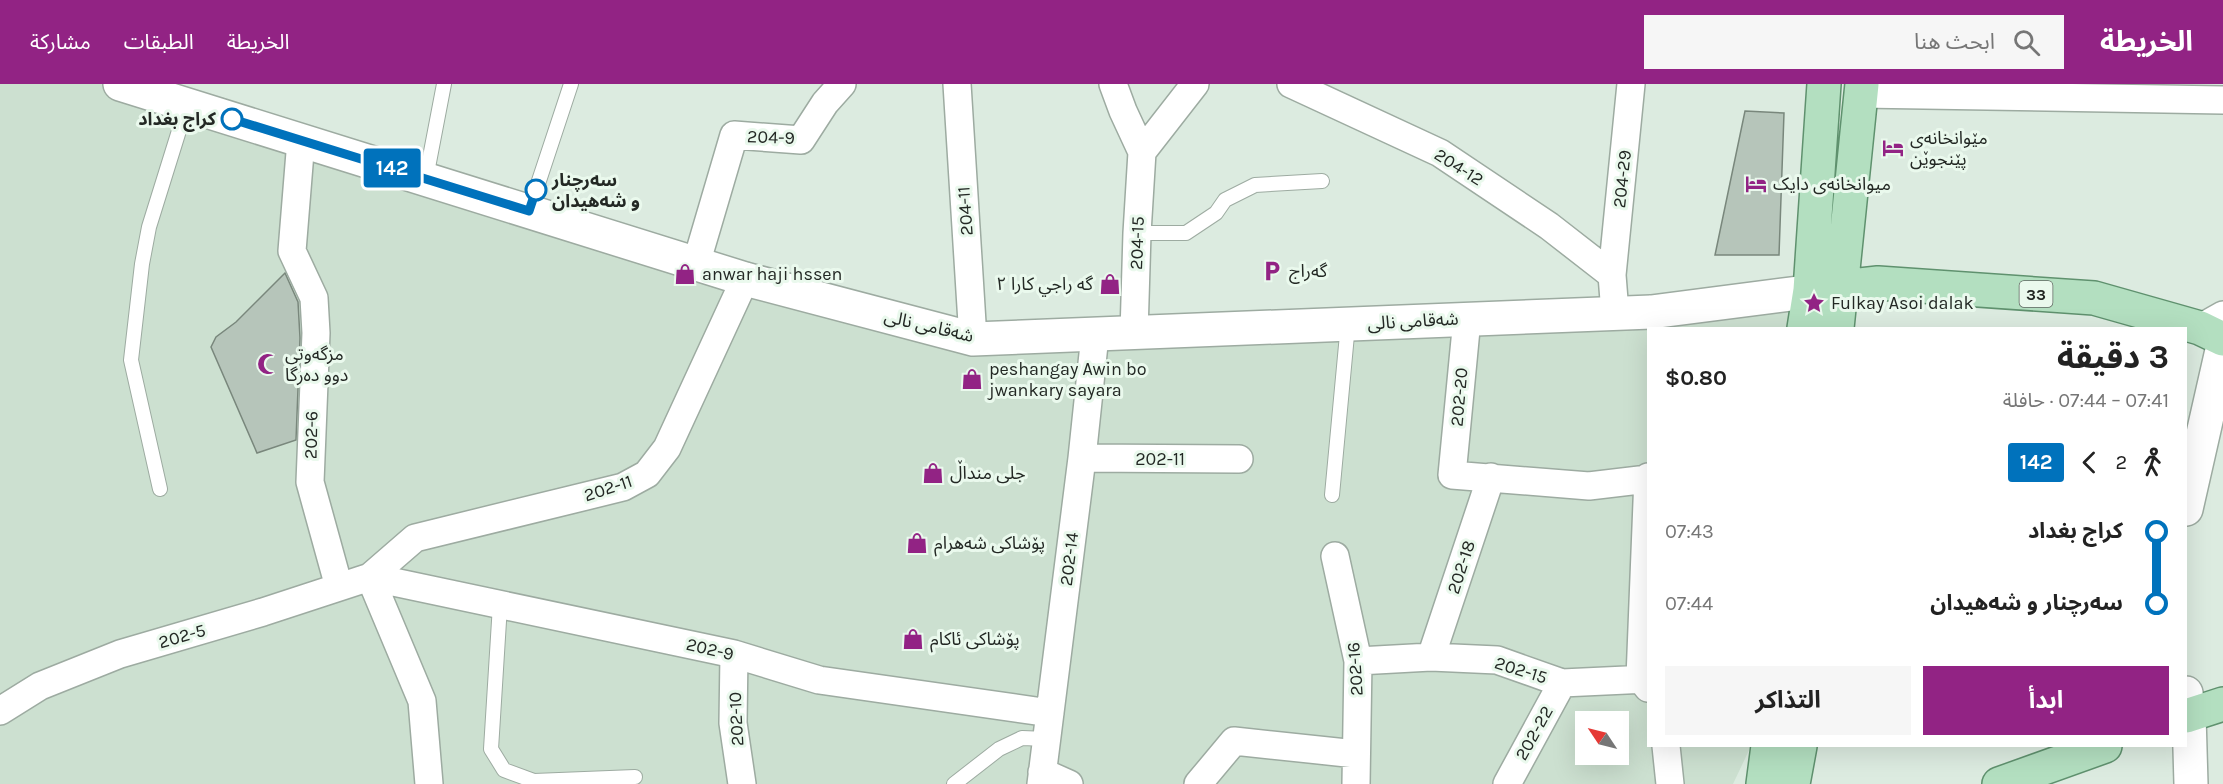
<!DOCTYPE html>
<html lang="ar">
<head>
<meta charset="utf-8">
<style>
	:root { --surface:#fff; --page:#f6f6f6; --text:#222; --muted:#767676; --accent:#922384 }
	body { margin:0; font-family:Karla,"Noto Sans Arabic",sans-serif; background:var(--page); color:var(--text); direction:rtl; height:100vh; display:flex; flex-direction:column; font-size:22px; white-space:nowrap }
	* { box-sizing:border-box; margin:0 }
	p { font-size:20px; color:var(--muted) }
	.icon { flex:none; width:33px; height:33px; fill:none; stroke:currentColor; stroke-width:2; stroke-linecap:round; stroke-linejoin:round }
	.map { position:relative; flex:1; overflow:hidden; direction:ltr }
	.details { position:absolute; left:1647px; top:243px; width:540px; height:420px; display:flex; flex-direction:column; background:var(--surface); border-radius:0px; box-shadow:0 6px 24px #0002; direction:rtl }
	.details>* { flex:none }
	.badge { padding:0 12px; border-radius:4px; font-size:21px; line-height:39px }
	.needle { width:39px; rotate:305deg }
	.controls { position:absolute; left:1575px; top:627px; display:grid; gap:12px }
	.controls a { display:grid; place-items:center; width:54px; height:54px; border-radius:0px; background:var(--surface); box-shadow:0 6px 24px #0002; font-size:30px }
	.map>.badge { position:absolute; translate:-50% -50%; box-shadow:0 0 0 3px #fff }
	.legs { display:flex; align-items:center; gap:9px; height:66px; padding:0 18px; font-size:20px }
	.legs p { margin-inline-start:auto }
	.overview { display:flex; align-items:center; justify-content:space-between; height:102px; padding:0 18px }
	h1 { font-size:33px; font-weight:700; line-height:45px }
	.primary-button { display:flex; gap:12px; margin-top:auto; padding:12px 18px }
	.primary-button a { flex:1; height:69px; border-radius:0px; background:var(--accent); color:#fff; font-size:24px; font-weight:700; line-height:69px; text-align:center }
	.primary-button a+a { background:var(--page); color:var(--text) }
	ul { padding:0 18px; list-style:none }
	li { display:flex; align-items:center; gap:21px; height:72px; font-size:22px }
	li i { display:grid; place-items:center; width:9px; height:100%; margin:0 8px; background:currentColor }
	li i::after { content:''; width:15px; height:15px; margin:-8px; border:4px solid; border-radius:50%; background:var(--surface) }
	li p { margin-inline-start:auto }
	li:first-child i { background:linear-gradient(#0000 50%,currentColor 0) }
	li:last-child i { background:linear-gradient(currentColor 50%,#0000 0) }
	header { display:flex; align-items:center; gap:36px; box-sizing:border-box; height:84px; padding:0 30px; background:var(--accent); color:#fff }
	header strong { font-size:28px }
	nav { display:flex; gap:33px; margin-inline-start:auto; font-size:21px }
	.search { width:420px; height:54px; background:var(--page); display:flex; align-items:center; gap:15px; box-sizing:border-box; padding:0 21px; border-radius:0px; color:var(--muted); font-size:22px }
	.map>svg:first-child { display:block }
	.built { fill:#cce0d0; fill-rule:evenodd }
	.building { fill:#b6c5ba; stroke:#79877c; stroke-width:1.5 }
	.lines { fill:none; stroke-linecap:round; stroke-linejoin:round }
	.lane-casing { stroke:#9daba1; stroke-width:16 }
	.street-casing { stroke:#9daba1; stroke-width:30 }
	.secondary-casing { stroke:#9daba1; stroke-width:36 }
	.primary-casing { stroke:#5f916e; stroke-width:36 }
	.lane { stroke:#fff; stroke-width:14 }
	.street { stroke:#fff; stroke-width:27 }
	.secondary { stroke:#fff; stroke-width:33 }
	.primary { stroke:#b3dfc0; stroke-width:33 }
	.line-1-casing { stroke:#fff; stroke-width:14 }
	.line-1 { stroke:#0072bc; stroke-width:9 }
	.stop-1-dot { fill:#fff; stroke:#0072bc; stroke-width:3 }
	.labels { text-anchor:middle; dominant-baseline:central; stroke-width:6; stroke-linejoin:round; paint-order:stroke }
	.shield { fill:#eaf9ed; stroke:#5f6760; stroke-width:1.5 }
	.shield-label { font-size:16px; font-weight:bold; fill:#232824 }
	.stop-label { font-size:18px; font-weight:bold; fill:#232824; stroke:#eaf9ed; text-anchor:end }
	.street-label { font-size:18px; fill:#232824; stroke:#eaf9ed }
	.poi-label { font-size:18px; fill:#232824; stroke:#eaf9ed; text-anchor:start }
</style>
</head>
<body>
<header>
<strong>الخريطة</strong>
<div class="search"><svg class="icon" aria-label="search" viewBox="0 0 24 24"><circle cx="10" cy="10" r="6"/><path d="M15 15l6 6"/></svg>ابحث هنا</div>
<nav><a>الخريطة</a><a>الطبقات</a><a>مشاركة</a></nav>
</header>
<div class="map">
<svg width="2223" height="700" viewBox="0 0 2223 700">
	<rect width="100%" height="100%" fill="#dcebe0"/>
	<path class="built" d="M0 0H119L973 255 1810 206 1804 244H1648V662H1751L1733 700H0ZM1586 638H1618V670H1586Z"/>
	<path class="building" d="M1745 27 1784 29 1779 171H1715Z
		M285 189 298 218 300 254 296 356 257 369 211 263 216 253 236 238Z"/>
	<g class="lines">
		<defs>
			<path id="lane" d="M426 94 444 0
				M529 127 571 0
				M1137 149H1186L1216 129 1225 116 1255 101 1322 97
				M160 405 131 276 142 180 149 143 187 21
				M1332 411 1348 240
				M500 521 491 665 504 686 534 697 635 693
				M954 700 999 665 1022 654 1047 655"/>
			<path id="street" d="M957 0 973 255
				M1113 0 1123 27 1142 68 1137 149 1134 249
				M1291 0 1440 69 1549 142 1612 191
				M1861 10 2223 16
				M301 56 292 167 314 214 316 249 310 398 339 503
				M1142 68 1195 0
				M696 180 734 51 801 56 825 19 842 0
				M1615 229 1612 191 1631 0
				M1467 235 1452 391 1589 402 1648 395
				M2200 244 2223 231
				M1082 374 1239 375
				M1648 393 1640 594 1648 604
				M1335 472 1358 577 1356 700
				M370 493 734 570 819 596 1050 629
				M370 493 422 617 429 700
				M734 570 733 639 742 700
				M1431 573 1491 393
				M1358 577 1431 573 1497 576 1562 599 1648 595
				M0 627 40 602 120 570 263 528 370 493 415 454 623 403 647 390 667 364 745 195
				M1666 662 1670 700
				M1042 688 1069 700
				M1041 700 1082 374 1095 251
				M1198 700 1234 657 1356 670
				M1507 700 1562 599"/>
			<path id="secondary" d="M120 0 745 195 973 255 1651 228 1838 204
				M2186 425 2223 262
				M2186 609 2189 631 2191 700"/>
			<path id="primary" d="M1842 203 1878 199 2094 214 2200 244 2223 255
				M1804 244 1810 206 1824 0
				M1837 244 1862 0
				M2186 632 2223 620
				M1763 700 1768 662
				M1793 700 1800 662
				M1999 700 2105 662"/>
		</defs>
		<use href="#lane" class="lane-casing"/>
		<use href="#street" class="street-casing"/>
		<use href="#secondary" class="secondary-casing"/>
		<use href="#primary" class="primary-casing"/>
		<use href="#lane" class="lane"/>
		<use href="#street" class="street"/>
		<use href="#secondary" class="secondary"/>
		<use href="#primary" class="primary"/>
	</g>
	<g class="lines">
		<defs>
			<path id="line-1" d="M232 35 529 127 536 106"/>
		</defs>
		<use href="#line-1" class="line-1-casing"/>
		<use href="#line-1" class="line-1"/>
	</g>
	<defs>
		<symbol id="hotel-bare" viewBox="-9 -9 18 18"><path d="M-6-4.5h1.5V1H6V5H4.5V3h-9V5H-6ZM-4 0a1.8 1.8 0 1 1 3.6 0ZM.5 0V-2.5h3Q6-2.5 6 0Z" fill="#922384" stroke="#eaf9ed" stroke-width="2.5" paint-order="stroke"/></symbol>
		<symbol id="parking-bare" viewBox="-9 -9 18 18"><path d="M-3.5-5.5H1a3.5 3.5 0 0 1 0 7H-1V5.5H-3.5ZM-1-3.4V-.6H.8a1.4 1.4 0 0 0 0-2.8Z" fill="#922384" stroke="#eaf9ed" stroke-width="2.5" paint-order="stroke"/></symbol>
		<symbol id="shop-bare" viewBox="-9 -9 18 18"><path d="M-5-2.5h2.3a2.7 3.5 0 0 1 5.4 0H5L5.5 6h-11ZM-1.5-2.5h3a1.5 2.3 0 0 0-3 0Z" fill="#922384" stroke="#eaf9ed" stroke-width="2.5" paint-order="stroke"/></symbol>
		<symbol id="sight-bare" viewBox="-9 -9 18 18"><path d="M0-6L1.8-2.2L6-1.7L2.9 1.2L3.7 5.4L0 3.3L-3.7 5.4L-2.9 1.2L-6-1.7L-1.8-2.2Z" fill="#922384" stroke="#eaf9ed" stroke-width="2.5" paint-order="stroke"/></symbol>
		<symbol id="mosque-bare" viewBox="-9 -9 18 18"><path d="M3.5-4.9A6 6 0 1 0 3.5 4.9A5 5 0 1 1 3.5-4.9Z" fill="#922384" stroke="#eaf9ed" stroke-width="2.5" paint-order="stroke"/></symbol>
	</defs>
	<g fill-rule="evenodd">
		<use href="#hotel-bare" x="1878" y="49" width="30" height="30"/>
		<use href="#hotel-bare" x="1741" y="85" width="30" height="30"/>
		<use href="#parking-bare" x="1257" y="172" width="30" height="30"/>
		<use href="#shop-bare" x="670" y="175" width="30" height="30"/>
		<use href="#shop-bare" x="1095" y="185" width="30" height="30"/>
		<use href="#sight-bare" x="1799" y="204" width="30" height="30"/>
		<use href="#mosque-bare" x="253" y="265" width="30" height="30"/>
		<use href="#shop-bare" x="957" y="280" width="30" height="30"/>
		<use href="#shop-bare" x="918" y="374" width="30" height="30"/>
		<use href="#shop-bare" x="902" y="444" width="30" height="30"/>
		<use href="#shop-bare" x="898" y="540" width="30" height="30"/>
	</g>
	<g class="stop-1-dot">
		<circle cx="232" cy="35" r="10"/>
		<circle cx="536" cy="106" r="10"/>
	</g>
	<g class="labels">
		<rect class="shield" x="2019.5" y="197" width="33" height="26" rx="4.5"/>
		<g class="shield-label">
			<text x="2036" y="210">33</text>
		</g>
		<g class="stop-label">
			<text x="216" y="35">كراج بغداد</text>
			<text x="552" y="96" text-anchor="start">سەرچنار<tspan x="552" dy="21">و شەهیدان</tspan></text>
		</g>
		<g class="street-label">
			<text transform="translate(771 53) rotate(2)">204-9</text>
			<text transform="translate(1459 83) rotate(32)">204-12</text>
			<text transform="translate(1622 95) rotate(-84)">204-29</text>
			<text transform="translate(965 127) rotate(-94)">204-11</text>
			<text transform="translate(1137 159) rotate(-88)">204-15</text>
			<text transform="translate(1413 237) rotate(-3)">شەقامی نالی</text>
			<text transform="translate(929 242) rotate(13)">شەقامی نالی</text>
			<text transform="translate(1459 313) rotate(-85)">202-20</text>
			<text transform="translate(311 351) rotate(-89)">202-6</text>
			<text x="1160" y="375">202-11</text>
			<text transform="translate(608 404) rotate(-18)">202-11</text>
			<text transform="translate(1069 475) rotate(-83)">202-14</text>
			<text transform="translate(1461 483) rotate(-72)">202-18</text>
			<text transform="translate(182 552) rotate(-16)">202-5</text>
			<text transform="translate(710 565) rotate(13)">202-9</text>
			<text transform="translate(1355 585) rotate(-94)">202-16</text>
			<text transform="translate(1521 586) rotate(17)">202-15</text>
			<text transform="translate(736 635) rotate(-93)">202-10</text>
			<text transform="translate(1534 649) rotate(-61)">202-22</text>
		</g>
		<g class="poi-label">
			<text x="1910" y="54">مێوانخانەی<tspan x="1910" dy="21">پێنجوێن</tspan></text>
			<text x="1773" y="100">میوانخانەی دایک</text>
			<text x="1289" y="187">گەراج</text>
			<text x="702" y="190">anwar haji hssen</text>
			<text x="1093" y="200" text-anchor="end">گه راجي كارا ٢</text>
			<text x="1831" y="219">Fulkay Asoi dalak</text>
			<text x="285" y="270">مزگەوتی<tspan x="285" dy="21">دوو دەرگا</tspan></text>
			<text x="989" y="285">peshangay Awin bo<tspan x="989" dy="21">jwankary sayara</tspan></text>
			<text x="950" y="389">جلی منداڵ</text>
			<text x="934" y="459">پۆشاکی شەھرام</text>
			<text x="930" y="555">پۆشاکی ئاکام</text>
		</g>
	</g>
</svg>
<div class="controls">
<a><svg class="needle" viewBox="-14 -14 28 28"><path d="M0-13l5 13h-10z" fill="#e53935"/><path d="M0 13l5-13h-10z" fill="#767676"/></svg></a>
</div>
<b class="badge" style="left:392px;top:84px;background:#0072bc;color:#fff">142</b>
<section class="details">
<div class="overview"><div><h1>3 دقيقة</h1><p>07:41 – 07:44 · حافلة</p></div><b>$0.80</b></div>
<div class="legs"><svg class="icon" aria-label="walk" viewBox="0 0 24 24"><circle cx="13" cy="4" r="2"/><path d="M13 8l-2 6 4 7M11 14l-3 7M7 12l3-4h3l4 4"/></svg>2<svg class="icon" aria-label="back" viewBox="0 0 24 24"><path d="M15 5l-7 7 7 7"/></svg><b class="badge" style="background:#0072bc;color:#fff">142</b></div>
<ul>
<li><i style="color:#0072bc"></i><b>كراج بغداد</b><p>07:43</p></li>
<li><i style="color:#0072bc"></i><b>سەرچنار و شەهیدان</b><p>07:44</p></li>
</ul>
<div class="primary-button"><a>ابدأ</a><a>التذاكر</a></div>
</section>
</div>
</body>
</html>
